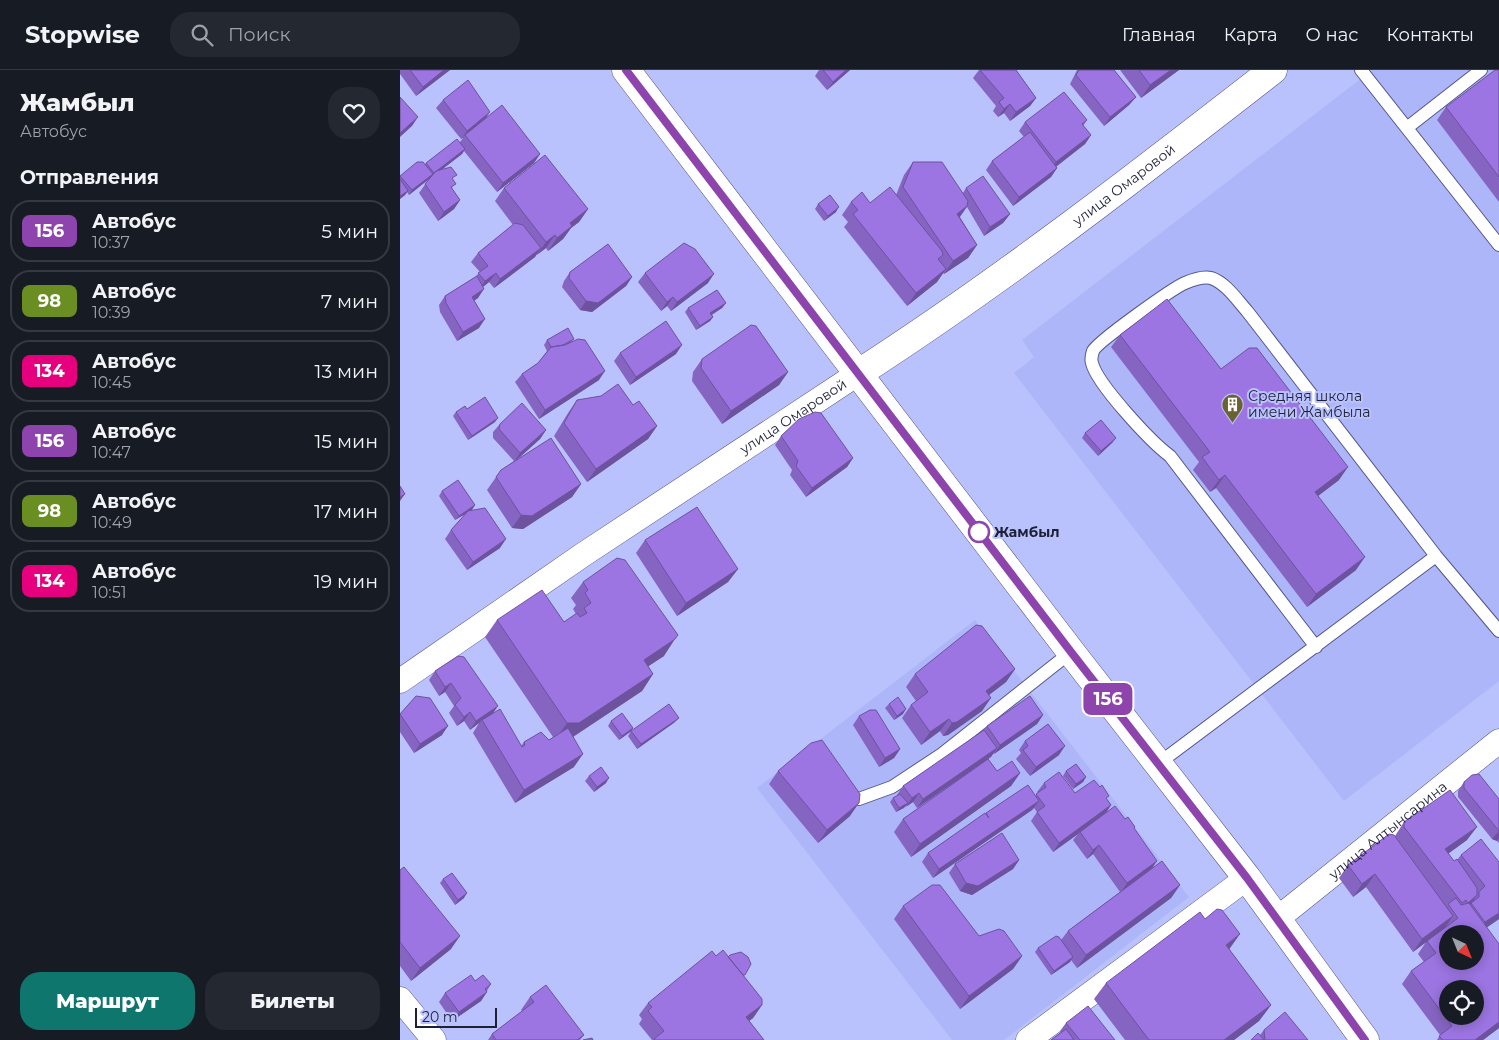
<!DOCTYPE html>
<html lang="ru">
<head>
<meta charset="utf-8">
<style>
	:root { --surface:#171b24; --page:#242831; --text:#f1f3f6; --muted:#9ea1a6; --line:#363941; --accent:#0f766e }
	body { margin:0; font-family:Montserrat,sans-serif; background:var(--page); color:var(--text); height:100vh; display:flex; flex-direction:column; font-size:19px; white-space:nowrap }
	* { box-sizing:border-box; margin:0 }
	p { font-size:16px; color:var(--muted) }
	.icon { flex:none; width:28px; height:28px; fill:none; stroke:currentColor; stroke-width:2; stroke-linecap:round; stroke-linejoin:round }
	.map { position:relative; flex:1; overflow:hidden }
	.details { display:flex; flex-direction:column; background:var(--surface); width:400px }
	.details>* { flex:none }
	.badge { padding:0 10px; border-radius:8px; font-size:18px; line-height:32px }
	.needle { width:32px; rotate:137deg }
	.tools { position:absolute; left:1039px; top:855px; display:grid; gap:10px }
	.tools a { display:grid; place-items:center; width:45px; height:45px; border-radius:50%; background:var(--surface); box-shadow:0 2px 12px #0003; font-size:25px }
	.scale { position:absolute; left:15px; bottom:12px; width:82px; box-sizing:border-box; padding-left:5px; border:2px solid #1e2036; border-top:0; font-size:14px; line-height:18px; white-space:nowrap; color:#1e2036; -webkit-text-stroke:4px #bac2fe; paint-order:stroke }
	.map>.badge { position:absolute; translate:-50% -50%; box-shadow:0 0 0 2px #fff }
	h2 { padding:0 20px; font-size:19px; line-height:45px }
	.round { display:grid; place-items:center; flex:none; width:52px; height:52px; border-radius:20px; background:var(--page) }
	.headline { display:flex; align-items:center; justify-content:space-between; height:85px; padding:0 20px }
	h1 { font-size:24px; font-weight:800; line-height:38px }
	.cta { display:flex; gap:10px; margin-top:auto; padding:10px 20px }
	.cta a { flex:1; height:58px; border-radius:20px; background:var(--accent); color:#fff; font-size:20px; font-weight:800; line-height:58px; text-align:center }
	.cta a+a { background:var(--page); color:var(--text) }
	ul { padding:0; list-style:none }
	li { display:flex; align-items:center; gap:15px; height:62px; margin:0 10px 8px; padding:0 10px; border:2px solid var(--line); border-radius:20px }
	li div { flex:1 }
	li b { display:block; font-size:19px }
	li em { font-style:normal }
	li .badge { min-width:55px; font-weight:700; text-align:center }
	header { display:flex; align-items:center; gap:30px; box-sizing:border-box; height:70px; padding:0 25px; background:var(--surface); border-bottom:1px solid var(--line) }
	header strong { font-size:24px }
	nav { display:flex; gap:28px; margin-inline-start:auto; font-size:18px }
	.search { width:350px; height:45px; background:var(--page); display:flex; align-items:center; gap:12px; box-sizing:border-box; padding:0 18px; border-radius:20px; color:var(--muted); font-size:19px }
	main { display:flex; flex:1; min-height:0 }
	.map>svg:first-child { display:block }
	.built { fill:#adb6f8 }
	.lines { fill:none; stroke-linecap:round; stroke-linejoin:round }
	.service-casing { stroke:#52578c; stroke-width:14 }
	.minor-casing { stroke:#52578c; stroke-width:25 }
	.tertiary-casing { stroke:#52578c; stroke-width:29 }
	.trunk-casing { stroke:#52578c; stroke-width:29 }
	.service { stroke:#fff; stroke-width:12 }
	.minor { stroke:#fff; stroke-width:24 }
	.tertiary { stroke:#fff; stroke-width:28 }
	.trunk { stroke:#fff; stroke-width:28 }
	.wall { fill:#8665c2 }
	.shaded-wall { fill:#6d529e }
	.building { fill:#9c75e2; stroke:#6d529e; fill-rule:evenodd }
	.line-casing { stroke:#fff; stroke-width:11 }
	.line { stroke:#8e44ad; stroke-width:8 }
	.stop-dot { fill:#fff; stroke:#8e44ad; stroke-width:2.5 }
	.labels { text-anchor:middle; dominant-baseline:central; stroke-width:4; stroke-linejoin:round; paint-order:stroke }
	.street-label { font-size:14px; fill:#1e2036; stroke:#bac2fe }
	.poi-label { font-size:14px; fill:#1e2036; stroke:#bac2fe; text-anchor:start }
	.stop-label { font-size:14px; font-weight:bold; fill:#1e2036; stroke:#bac2fe; text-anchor:start }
</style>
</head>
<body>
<header>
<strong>Stopwise</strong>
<div class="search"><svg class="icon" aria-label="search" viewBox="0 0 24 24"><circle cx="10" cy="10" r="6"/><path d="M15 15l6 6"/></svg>Поиск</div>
<nav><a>Главная</a><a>Карта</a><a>О нас</a><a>Контакты</a></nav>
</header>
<main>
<section class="details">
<div class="headline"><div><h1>Жамбыл</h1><p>Автобус</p></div><a class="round"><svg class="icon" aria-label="heart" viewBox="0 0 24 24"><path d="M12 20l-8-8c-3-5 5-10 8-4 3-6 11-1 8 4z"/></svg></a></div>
<h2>Отправления</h2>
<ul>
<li><span class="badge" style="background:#8e44ad;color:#fff">156</span><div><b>Автобус</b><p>10:37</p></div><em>5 мин</em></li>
<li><span class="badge" style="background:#6b8e23;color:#fff">98</span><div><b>Автобус</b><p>10:39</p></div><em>7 мин</em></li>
<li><span class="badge" style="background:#e6007e;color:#fff">134</span><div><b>Автобус</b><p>10:45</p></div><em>13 мин</em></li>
<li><span class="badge" style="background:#8e44ad;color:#fff">156</span><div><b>Автобус</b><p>10:47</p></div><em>15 мин</em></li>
<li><span class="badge" style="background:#6b8e23;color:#fff">98</span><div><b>Автобус</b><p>10:49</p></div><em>17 мин</em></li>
<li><span class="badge" style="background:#e6007e;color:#fff">134</span><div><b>Автобус</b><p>10:51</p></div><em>19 мин</em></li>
</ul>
<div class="cta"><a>Маршрут</a><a>Билеты</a></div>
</section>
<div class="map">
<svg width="1099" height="970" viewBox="0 0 1099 970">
	<rect width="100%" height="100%" fill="#bac2fe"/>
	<path class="built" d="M972 0H1099V611L944 731 614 303 634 287 622 270Z
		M575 550 789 827 604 970H552L357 718Z"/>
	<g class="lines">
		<defs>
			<path id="service" d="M961 0 1099 175
				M1008 57 1081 0
				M916 577 770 386C751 372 697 314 692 293 691 290 692 284 693 281 697 272 773 218 785 213 792 210 802 206 811 208 826 213 837 230 847 241L1036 486 1099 561
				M759 693 1036 486
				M459 729 492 717 542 684 671 582"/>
			<g id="minor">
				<path id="s1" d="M0 611 184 484 459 303"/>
				<path id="s2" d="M877 849 1099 671"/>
				<path d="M0 929 34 970"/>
				<path d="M628 970 847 808"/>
			</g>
			<g id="tertiary">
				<path id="s3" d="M459 303C603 210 738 105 873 0"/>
			</g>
			<path id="trunk" d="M226 0 671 582 847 808 965 970"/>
		</defs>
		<use href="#service" class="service-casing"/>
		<use href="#minor" class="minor-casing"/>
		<use href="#tertiary" class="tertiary-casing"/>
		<use href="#trunk" class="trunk-casing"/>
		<use href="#service" class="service"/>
		<use href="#minor" class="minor"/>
		<use href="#tertiary" class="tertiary"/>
		<use href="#trunk" class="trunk"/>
	</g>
	<path class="wall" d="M0 0H50L16 26 0 4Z
		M419 0H450L427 20 415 6Z
		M579 0H616L636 28 630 36 610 51 604 43 598 47 593 41 596 36 573 8Z
		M677 0H714L736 27 729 35 704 56 670 14Z
		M720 0H779L741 28Z
		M1099 0V132L1037 50 1046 37Z
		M43 30 86 49 140 84 134 93 97 122 64 81 62 84 41 100 53 110 52 119 60 130 54 139 38 151 19 123 29 109 9 125 7 122 5 125 0 129V106L25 94 26 93 60 72 63 68 61 69 36 38Z
		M687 50 683 56 691 65 685 74 656 97 657 98 651 107 613 136 586 100 592 91 624 67 619 61 625 52Z
		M513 92 563 123 566 118 610 144 603 153 584 166 567 137 560 147 577 175 568 188 544 204 543 203 537 212 507 236 444 157 448 152 442 145 451 132 470 133 496 125 504 105Z
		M104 118 188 139 179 152 171 158 163 169 148 181 146 178 136 185 135 187 94 218 89 212 83 217 78 228 74 231 79 258 57 271 40 242 39 235 45 226 75 207 80 202 71 192 78 183 113 155 95 131Z
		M418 134 436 142 424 151 415 139Z
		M170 202 232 207 226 216 192 242 180 240 162 217 164 211Z
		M245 203 308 213 271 241 267 236 261 241 238 212Z
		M326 233 322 238 312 245 313 247 310 251 296 260 285 242 288 238Z
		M720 265 939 410 918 426 956 500 907 537 816 418 810 422 793 400 799 392 711 277Z
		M174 269 171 272 199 310 139 349 115 312 122 304 138 293 147 281 144 275 147 270Z
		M220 283 276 284 230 315 214 291Z
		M302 289 388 302 379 315 322 354 292 311 293 302Z
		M177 330 233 335 257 356 248 369 187 412 154 366 168 343Z
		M67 339 95 352 68 370 53 346 56 342Z
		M100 354 146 360 140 369 117 390 181 414 172 427 123 459 112 458 87 420 101 400 114 391 93 368V362Z
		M685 363 713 372 698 386 682 368Z
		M381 366 453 388 447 397 406 427 390 405 392 400 375 375Z
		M42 421 75 435 71 440 100 478 67 500 45 469 51 460 65 444 55 450 39 426Z
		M245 470 338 499 328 512 277 546 236 483Z
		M183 512 264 586 248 596 253 604 242 621 173 667 174 697 115 733 73 663 79 653 70 660 64 651 57 656 49 643 54 636 45 622 39 626 29 610 35 601 93 643 121 676 124 672 149 670 153 667 85 567 97 550 164 552 176 544 173 539 176 535 171 528Z
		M615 599 606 612 589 625 582 641 548 665 543 666 540 661 521 675 502 648 511 635 516 631 506 617 515 604Z
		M489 634 503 644 494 650 485 638Z
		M0 644 42 665 14 683 0 662Z
		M643 645 637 654 594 684V683L588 689 597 701 620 703 611 716 511 787 494 762 503 749 582 693 517 738 513 732 496 742 490 732 493 728 498 725H497L503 716 583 661 587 656Z
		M459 646 500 679 494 688 479 697 453 655Z
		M211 651 233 658 230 662 219 670 208 656Z
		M275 652 237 679 228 666 231 661Z
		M625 671 659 685 630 706 616 689 621 683 619 680Z
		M378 701 450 746 418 773 369 714Z
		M666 701 686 707 683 712 673 719 663 706Z
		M189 706 206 713 194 722 185 711Z
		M1064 712 1099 729V773L1097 771 1092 769 1058 727V721Z
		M644 713 675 723 707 730 711 735 706 743 725 749 735 757 734 759 753 797 780 815 771 828 677 898 671 890 670 892 651 905 635 882 638 878 661 870 668 861 720 822 693 784 687 789 673 770 678 764 653 782 631 751 637 742 634 738 632 740 533 808 522 792 528 783 586 743 635 726 638 723 637 722Z
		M1004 752 1067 770 1048 784 1054 791 1057 790 1061 785 1099 792V849L1087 857 1099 958 1083 970H1037L1040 965 1002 914 1011 901 1024 892 1018 884 1026 872 1013 882 966 817 953 827 939 808 948 795 995 766Z
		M619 790 613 799 572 825 560 821 549 803 555 794Z
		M0 800 51 879 11 911 0 896Z
		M43 809 64 828 55 835 40 813Z
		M503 836 579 866 622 886 613 899 560 939 494 849Z
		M829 880 871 935 859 951 834 970H725L694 929 706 913Z
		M316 886 344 907 362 935 353 948 349 951 364 970H252L239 954 242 949 239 945 248 933Z
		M75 911 91 914 81 931 52 951 39 932 45 923Z
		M130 927 184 965 180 970H88L92 964 122 941 121 940Z
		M666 953 715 970H651L661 962 660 961Z
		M864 960 908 970H851L860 965Z"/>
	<path class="shaded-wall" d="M44 0H50L16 26 23 17Z
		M446 0H450L427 20 433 12Z
		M771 0H779L741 28 750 15Z
		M736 27 729 35 704 56 710 47Z
		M636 28 630 36 610 51 616 42Z
		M610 34 604 43 598 47 604 39Z
		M90 42 84 51 65 65 61 69 67 61Z
		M18 47 12 56 0 67V63Z
		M691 65 685 74 650 101 656 92Z
		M65 79 62 84 31 108 34 103Z
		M140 84 134 93 97 122 103 113Z
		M657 98 651 107 613 136 619 127Z
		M33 104 29 109 9 125 12 120Z
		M8 121 5 125 0 129V126Z
		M60 130 54 139 38 151 44 142Z
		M567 136 558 149 557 144Z
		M439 137 436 142 424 151 428 146Z
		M188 139 179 152 171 158 163 169 148 181 157 168 170 153Z
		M610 144 603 153 584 166 590 157Z
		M155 165 146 178 137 185 146 172Z
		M577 175 568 188 544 204 553 191Z
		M141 178 135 187 94 218 100 209Z
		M546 199 537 212 507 236 516 223Z
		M96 203 89 212 79 220 85 211Z
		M314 204 308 213 271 241 277 232Z
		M232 207 226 216 192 242 180 240 186 231Z
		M84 219 78 228 65 236 72 227Z
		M273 227 267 236 261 241 267 232Z
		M326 233 322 238 307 247 310 243Z
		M313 247 310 251 296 260 300 256Z
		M85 249 79 258 57 271 63 262Z
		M282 275 276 284 230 315 236 307Z
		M205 301 199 310 139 349 145 340Z
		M388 302 379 315 322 354 331 341Z
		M98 348 95 352 68 370 72 366Z
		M257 356 248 369 187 412 196 399Z
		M146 360 140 369 114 392 120 383Z
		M716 368 713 372 698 386 701 381Z
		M453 388 447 397 406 427 412 418Z
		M948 397 939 410 906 435 915 422Z
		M825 405 816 418 810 422 819 410Z
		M181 414 172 427 123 459 112 458 121 445Z
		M5 424 0 431V427Z
		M75 435 72 440 55 450 59 446Z
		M106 469 100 478 67 500 73 492Z
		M965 487 956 500 907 537 916 524Z
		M338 499 328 512 277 546 286 533Z
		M275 569 264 586 232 607 244 590Z
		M615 599 606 612 577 634 586 621Z
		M253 604 242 621 168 670H155L167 653Z
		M51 613 45 622 39 626 45 617Z
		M591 628 582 641 548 665 543 666 552 653Z
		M98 636 92 645 82 650 79 653 70 660 76 651Z
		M506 639 503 644 494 650 497 646Z
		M70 642 64 651 57 656 64 647Z
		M643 645 637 654 594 684 600 675Z
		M279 648 275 652 237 679 241 674Z
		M549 649 540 661 521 675 530 662Z
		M48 656 42 665 14 683 20 674Z
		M233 658 230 662 219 670 222 666Z
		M665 676 659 685 630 706 636 697Z
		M597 678 591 687 517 738 523 729Z
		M500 679 494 688 479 697 485 688Z
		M183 684 174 697 115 733 124 720Z
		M620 703 611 716 511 787 520 774Z
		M686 707 683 712 673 719 676 714Z
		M209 708 206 713 194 722 197 717Z
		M519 723 513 732 506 737 512 728Z
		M639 731 632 740 533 808 539 799Z
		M459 733 450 746 418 773 427 760Z
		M508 733 504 738 496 742 499 738Z
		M711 735 705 744 680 762 678 764 653 782 659 773Z
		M1077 757 1067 770 1036 792 1045 779Z
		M1099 761V768L1097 771 1092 769Z
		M699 775 693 784 687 789 693 780Z
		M619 790 613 799 572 825 560 821 566 813Z
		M757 791 751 800 721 822 727 813Z
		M975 804 966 817 953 827 962 814Z
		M780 815 771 828 677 898 686 885Z
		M67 823 64 828 55 835 58 830Z
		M1077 825 1072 833 1067 840 1068 833Z
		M1099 843V849L1076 865 1085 852Z
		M1053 846 1044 859 1013 882 1022 869Z
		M840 864 828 881 826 875Z
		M60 866 51 879 11 911 20 898Z
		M622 886 613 899 560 939 569 926Z
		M673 887 670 892 651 905 654 901Z
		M87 922 81 931 52 951 59 942Z
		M362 935 353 948 337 960 346 947Z
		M871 935 859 951 834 970H824Z
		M1099 952V958L1083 970H1075Z"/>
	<path class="building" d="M10 0H44L23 17Z
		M423 0H446L433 12Z
		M580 0H616L636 28 616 42 610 34 604 39 599 32 604 28Z
		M679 0H714L736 27 710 47 676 5Z
		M739 0H771L750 15Z
		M1095 0H1099V107L1046 37Z
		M68 10 90 42 67 61 43 30Z
		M664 22 687 50 682 54 691 65 656 92 625 52Z
		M0 27 18 47 0 63Z
		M102 35 140 84 103 113 65 65Z
		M630 62 657 98 619 127 592 91Z
		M57 69 65 79 34 103 26 93Z
		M145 85 188 139 170 153 172 156 157 168 155 165 146 172 104 118Z
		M17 92H23L33 104 12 120 0 106Z
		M513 92H542L568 131 567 136 557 144 577 175 553 191 503 117Z
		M51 97 57 105 52 108 56 114 51 117 60 130 44 142 25 114 36 101Z
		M583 106 610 144 590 157 566 118Z
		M0 109 8 121 0 126Z
		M490 117 542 181 543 185 538 189 546 199 516 223 453 144 458 140 451 132 462 122 470 133Z
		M430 125 439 137 428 146 418 134Z
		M115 153 123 155 141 178 100 209 96 203 85 211 78 203 88 196 78 183Z
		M284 173 295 179 314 204 277 232 273 227 267 232 245 203Z
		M208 174 232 207 198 233 186 231 169 208 170 202Z
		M77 206 84 219 72 227 85 249 63 262 46 233 45 226Z
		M317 220 326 233 310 243 313 247 300 256 288 238Z
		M767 229 821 299 849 278H857L948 397 915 422 965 487 916 524 825 405 819 410 802 387 810 382 720 265Z
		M266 251 282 275 236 307 220 283Z
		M351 255 356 256 388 302 331 341 301 298 302 289Z
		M168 258 174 269 163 275 151 277 147 270Z
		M178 269 185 270 205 301 145 340 122 304 138 293 151 277 165 275Z
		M218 314 233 335 239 331 257 356 196 399 164 353 177 330 201 326Z
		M85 327 98 348 72 366 56 342 65 336 67 339Z
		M122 333 146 360 120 383 99 359 100 354Z
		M415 342 421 343 453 388 412 418 396 396 398 391 381 366 399 349Z
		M701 350 716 368 701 381 685 363Z
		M151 368 181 414 132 446 121 445 96 407 101 400Z
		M58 410 75 435 59 446 42 421Z
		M0 416 5 424 0 427Z
		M297 437 338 499 286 533 245 470Z
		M85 438 106 469 73 492 51 460 68 441Z
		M217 488 225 490 278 565 275 569 244 590 253 604 179 653H167L97 550 142 520 164 552 177 543 180 547 187 543 184 538 191 533 185 523 188 520 183 512Z
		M576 555 582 556 615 599 586 621 591 628 557 652 552 653 549 649 530 662 511 635 528 622 515 604Z
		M58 586 64 587 98 636 76 651 70 642 64 647 55 635 61 628 51 613 45 617 35 601Z
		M16 626 30 628 48 656 20 674 0 644Z
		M630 626 643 645 600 675 587 656Z
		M498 627 506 639 497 646 489 634Z
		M269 634 279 648 241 674 231 661Z
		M100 639 122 677 125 675 124 672 141 662 149 670 168 658 183 684 124 720 82 650Z
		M470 640H476L500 679 485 688 459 646Z
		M222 643 233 658 222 666 211 651Z
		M648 654 665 676 636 697 623 680 628 676 625 671Z
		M584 660 597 678 523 729 519 723 512 728 503 716Z
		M422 670 460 724 459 733 427 760 378 701 411 673Z
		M588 689 597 701 612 691 620 703 520 774 503 749Z
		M676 694 686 707 676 714 666 701Z
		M201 697 209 708 197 717 189 706Z
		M659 702 675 723 694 710 700 717 702 715 709 726 706 728 711 735 659 773 637 742 645 736 636 724 646 717 644 713Z
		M1079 704 1099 729V761L1064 718V712L1072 705Z
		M628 715 639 731 539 799 528 783 585 743 589 748 586 743Z
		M1050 720 1077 757 1045 779 1054 791 1057 789 1077 818V825L1068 833 1066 830 1062 833 1004 757V752Z
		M500 724 508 733 499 738 493 728Z
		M715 736 725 749 728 747 735 757 734 758 757 791 727 813 699 775 693 780 680 762Z
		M602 763 619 790 578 816 566 813 555 794Z
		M989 764 994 765 1053 846 1022 869 975 804 962 814 948 795Z
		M1081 769 1099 792V843L1085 852 1071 833 1079 827V822L1085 816 1061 785Z
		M762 791 780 815 686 885 668 861Z
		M4 797 60 866 20 898 0 872V800Z
		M52 803 67 823 58 830 43 809Z
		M532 815H540L579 866 599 859 604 861 622 886 569 926 503 836Z
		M1056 828 1061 835 1069 833 1099 874V952L1075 970H1043L1039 966 1052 956 1011 901 1036 883 1027 871 1058 848 1048 834ZM1048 864H1075V891H1048ZM1048 919H1075V946H1048Z
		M817 839 822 840 840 864 826 875 871 935 824 970H749L706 913 800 842 805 849Z
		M656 866 659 867 673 887 654 901 638 878Z
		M323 880 362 929V935L346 947 364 970H255L254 969 264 961 248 941 252 937 248 933 312 881 316 886Z
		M341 882 348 887 351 894 345 905H343L328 887 330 885Z
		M71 905 75 911 83 905 91 914 85 919 87 922 59 942 45 923Z
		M146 915 184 965 177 970H96L92 964 134 932 130 927Z
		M688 936 715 970H680L666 953Z
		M885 942 908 970H865L864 960Z
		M666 959 674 970H651Z
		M858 963 864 970H851Z
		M192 968 193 970H183Z"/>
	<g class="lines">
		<defs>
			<path id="line" d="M226 0 671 582 847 808 965 970"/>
		</defs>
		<use href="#line" class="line-casing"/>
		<use href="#line" class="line"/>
	</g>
	<defs>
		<symbol id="building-pin" viewBox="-11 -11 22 30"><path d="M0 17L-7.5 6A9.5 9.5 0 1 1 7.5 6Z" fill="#6c622f" stroke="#bac2fe"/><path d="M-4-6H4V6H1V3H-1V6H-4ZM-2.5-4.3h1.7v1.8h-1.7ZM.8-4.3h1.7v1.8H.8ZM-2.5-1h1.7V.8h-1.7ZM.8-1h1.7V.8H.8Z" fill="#fff"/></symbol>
	</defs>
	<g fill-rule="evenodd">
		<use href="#building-pin" x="820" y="322" width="25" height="34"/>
	</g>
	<circle class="stop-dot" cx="579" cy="462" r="10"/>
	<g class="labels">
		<g class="street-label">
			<text stroke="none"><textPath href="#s3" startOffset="325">улица Омаровой</textPath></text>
			<text stroke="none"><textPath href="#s1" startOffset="474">улица Омаровой</textPath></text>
			<text stroke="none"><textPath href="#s2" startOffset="142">улица Алтынсарина</textPath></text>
		</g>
		<g class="poi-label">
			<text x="848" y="326">Средняя школа<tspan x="848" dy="16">имени Жамбыла</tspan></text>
		</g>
		<g class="stop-label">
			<text x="594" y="462">Жамбыл</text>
		</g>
	</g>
</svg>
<div class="tools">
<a><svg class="needle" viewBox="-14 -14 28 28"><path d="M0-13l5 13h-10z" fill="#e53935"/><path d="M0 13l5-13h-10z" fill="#9ea1a6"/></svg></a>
<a><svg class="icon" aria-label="locate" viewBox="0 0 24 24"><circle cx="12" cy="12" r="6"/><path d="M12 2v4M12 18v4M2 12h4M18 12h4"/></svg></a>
</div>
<div class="scale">20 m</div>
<b class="badge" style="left:708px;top:629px;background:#8e44ad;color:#fff">156</b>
</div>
</main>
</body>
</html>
